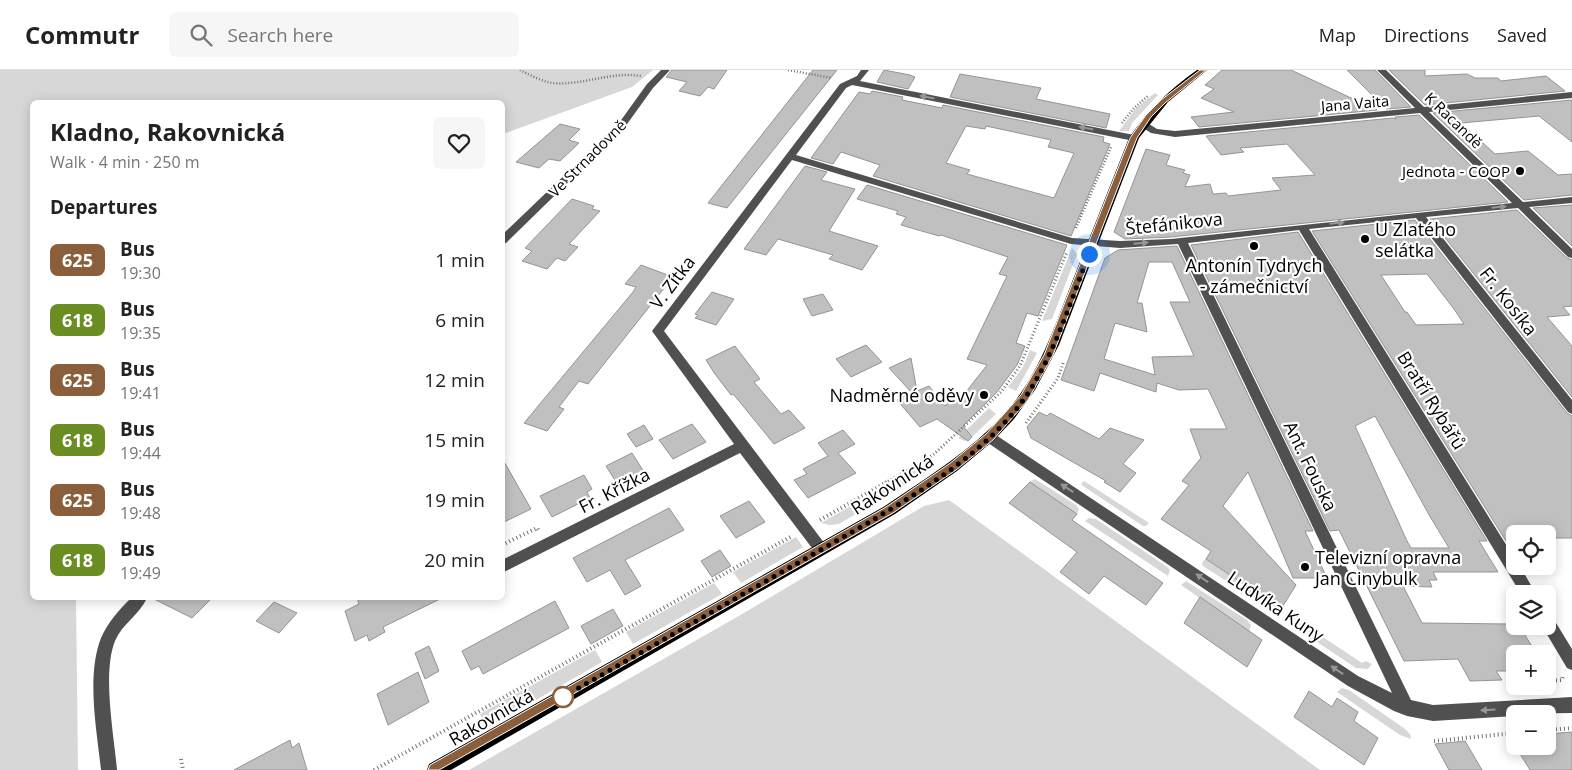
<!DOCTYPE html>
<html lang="en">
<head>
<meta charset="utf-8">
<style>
	:root { --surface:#fff; --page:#f6f6f6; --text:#222; --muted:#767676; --line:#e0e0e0 }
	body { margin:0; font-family:"Open Sans",sans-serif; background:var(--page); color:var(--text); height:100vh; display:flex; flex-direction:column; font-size:19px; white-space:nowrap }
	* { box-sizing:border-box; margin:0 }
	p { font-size:16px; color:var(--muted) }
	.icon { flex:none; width:28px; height:28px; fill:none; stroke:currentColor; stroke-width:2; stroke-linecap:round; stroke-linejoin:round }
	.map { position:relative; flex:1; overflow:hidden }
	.panel { position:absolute; left:30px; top:30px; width:475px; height:500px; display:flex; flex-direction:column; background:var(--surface); border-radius:8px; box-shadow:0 2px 12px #0003 }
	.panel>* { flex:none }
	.badge { padding:0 10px; border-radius:8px; font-size:18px; line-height:32px }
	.fabs { position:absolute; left:1506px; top:455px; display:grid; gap:10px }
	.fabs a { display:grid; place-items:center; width:50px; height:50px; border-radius:8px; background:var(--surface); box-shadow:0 2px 12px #0003; font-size:25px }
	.you { position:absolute; width:25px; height:25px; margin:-12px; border:4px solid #fff; border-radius:50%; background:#1a73e8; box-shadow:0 0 0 8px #1a73e833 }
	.map>.badge { position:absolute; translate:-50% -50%; box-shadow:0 0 0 2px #fff }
	h2 { padding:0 20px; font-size:19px; line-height:45px }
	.round { display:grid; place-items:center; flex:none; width:52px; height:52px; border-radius:8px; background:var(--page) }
	.overview { display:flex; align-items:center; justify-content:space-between; height:85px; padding:0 20px }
	h1 { font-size:24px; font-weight:700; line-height:38px }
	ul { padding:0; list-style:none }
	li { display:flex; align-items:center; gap:15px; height:60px; padding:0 20px }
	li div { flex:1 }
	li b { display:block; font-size:19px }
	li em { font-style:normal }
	li .badge { min-width:55px; font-weight:700; text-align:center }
	header { display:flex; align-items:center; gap:30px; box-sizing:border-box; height:70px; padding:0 25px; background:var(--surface); border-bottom:1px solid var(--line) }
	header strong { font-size:24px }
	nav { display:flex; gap:28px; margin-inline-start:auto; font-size:18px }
	.search { width:350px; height:45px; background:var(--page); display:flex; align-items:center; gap:12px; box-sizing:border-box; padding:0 18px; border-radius:8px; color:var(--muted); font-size:19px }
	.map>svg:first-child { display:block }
	.green { fill:#d7d7d7 }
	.building { fill:#c0c0c0; stroke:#949494; fill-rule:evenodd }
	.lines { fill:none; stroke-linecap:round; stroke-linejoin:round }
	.path-far2 { stroke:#727272; stroke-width:2.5; stroke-dasharray:1 2; stroke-linecap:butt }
	.path-far1 { stroke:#727272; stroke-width:3; stroke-dasharray:1 2.5; stroke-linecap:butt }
	.path { stroke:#727272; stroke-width:4; stroke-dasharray:1 3; stroke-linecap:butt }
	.minor { fill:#505050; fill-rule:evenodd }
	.major { fill:#000; fill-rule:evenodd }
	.oneway { fill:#969696 }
	.line { fill:#8b5e3c; stroke:#fff }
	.walk { stroke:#000; stroke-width:5; stroke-dasharray:0 9 }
	.poi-dot { fill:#000; stroke:#fff; stroke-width:2 }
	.stop-dot { fill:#fff; stroke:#8b5e3c; stroke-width:2.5 }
	.labels { text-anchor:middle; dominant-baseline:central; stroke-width:4.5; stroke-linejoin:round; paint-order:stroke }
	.far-street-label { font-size:15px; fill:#000; stroke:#fff }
	.far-poi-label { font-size:15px; fill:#000; stroke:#fff; text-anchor:end }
	.street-label { font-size:18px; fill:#000; stroke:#fff }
	.poi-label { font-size:18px; fill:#000; stroke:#fff; text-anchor:start }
</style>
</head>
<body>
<header>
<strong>Commutr</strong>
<div class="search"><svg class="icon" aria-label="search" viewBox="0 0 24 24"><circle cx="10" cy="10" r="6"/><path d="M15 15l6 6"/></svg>Search here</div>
<nav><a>Map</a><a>Directions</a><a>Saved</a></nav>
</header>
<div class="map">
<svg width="1572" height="700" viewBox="0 0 1572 700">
	<rect width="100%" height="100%" fill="#fff"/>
	<path class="green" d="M0 0H653L632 17 503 64 502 32H32V528H76L78 700H0Z
		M1155 23 1158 25 1132 53 1129 61H1119L1136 38Z
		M1072 178 1077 184 1052 249 1042 251Z
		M1030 280 1037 283 1016 321 1008 317 1023 297Z
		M989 338 996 344 973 366 965 371 958 368Z
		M922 395 927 402 839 454 830 455 821 453Z
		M1035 409 1076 435 1079 439 1077 444 1030 412Z
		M1084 411 1149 453 1146 456H1143L1083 416 1081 414Z
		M949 430 1320 700H469L737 547 924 436Z
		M1089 448 1096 449 1166 496 1170 500 1168 506 1085 451Z
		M796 467 803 477 741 513 733 502Z
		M1205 489H1206L1242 513 1239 517 1234 516 1203 496 1202 493Z
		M1186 511 1247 550 1251 555 1249 562 1181 515Z
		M714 513 722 524 633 574 626 562Z
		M1250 519 1281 539 1278 543 1273 542 1249 526 1247 521Z
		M1291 546 1362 593 1366 591 1372 594 1368 599 1356 598 1290 554 1288 551Z
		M595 580 602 592 487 658 480 644Z
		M1342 618 1349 620 1405 659 1410 664 1411 669 1400 665 1337 622Z"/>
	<path class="building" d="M672 0H727L714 19 708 17 700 26 679 21 687 12 666 7Z
		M813 0H837L727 138 708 133Z
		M884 0 910 5 915 7 908 19 877 12Z
		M1222 0H1291L1377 40 1199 57 1191 47 1234 42 1201 28 1214 19 1205 15Z
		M1347 0H1375L1411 37 1386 39Z
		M1389 0H1425V6L1467 4 1475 8H1498L1501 11 1546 6 1565 21 1425 35Z
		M960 4 1041 18 1036 29 1110 44 1106 58 950 27Z
		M872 21 903 27 902 30 942 38 943 35 1104 67 1103 72 1110 74 1071 166 873 106 880 95 841 82 833 94 811 88 859 22 870 24ZM966 56 985 59 986 56 1051 70 1048 77 1074 83 1054 128 967 104 970 100 946 93Z
		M1572 30V72L1539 46 1461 53 1495 84 1528 81 1558 105 1572 104V125L1524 130 1433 43Z
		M1419 45 1508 132 1171 167 1125 169 1114 162 1146 79 1170 85 1166 95 1185 100 1183 103 1190 105 1185 117 1210 114 1213 124 1226 123 1228 126 1281 120 1272 108 1315 105 1287 74 1240 78 1244 82 1221 85 1206 66 1393 48 1396 49 1395 47Z
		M560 54 580 59 569 70 579 73 560 91 549 89 539 98 516 92Z
		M805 96 827 102 821 110 855 119 829 161 878 176 862 200 829 189 833 185 778 169 766 185 744 179Z
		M867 115 1067 175 1038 246 1027 243 1016 273 1025 276 1017 295 997 322 963 356 972 367 968 371 937 349 920 357 897 330 912 323 889 298 911 288 917 321 929 316 945 336 958 324 962 327 987 295 967 289 1007 206 999 204 1008 187 941 165 939 166 901 155 906 147 896 144 898 141 857 129Z
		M572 129 594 136 592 139 600 141 569 174 578 177 565 191 557 188 547 199 522 191 532 181 525 178Z
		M1572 135V176L1533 138Z
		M1517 140 1567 188 1572 190V236L1563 237 1570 245 1547 247 1572 276V327L1430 149Z
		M1415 150 1567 343 1572 346V468H1548V464H1515V471H1506L1312 161ZM1427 204 1454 239 1464 254 1416 255 1407 242H1405L1381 205Z
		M1298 162 1487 471H1479L1498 502H1433L1437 510H1429L1432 517 1403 516 1422 553 1509 554 1519 556 1537 584H1515V601H1496L1502 610 1470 611 1458 589 1404 591 1339 460 1330 461 1191 175ZM1375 346 1428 443 1449 478H1411L1407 471 1355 356Z
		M1177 176 1313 461H1305L1327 508H1293L1248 402 1223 436 1296 515 1281 539 1206 489 1211 481 1161 449 1189 415 1182 411 1201 388 1190 359H1227L1208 319 1179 320 1157 313 1156 322 1100 303 1094 321 1061 310 1105 188 1118 180ZM1149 192H1172L1190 232H1170L1194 286 1152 287 1155 305 1104 289 1115 253 1147 262 1142 233H1137Z
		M641 195 673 207 588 314 579 311 559 337 564 339 547 361 524 353 633 222 636 217 625 214Z
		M712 222 734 229 716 255 695 248 698 245 695 244Z
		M823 224 833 240 812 246 803 229Z
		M866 275 882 292 851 307 836 289Z
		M735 276 760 309 754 312 781 344 789 340 805 358 774 374 739 331 733 324 731 325 715 304 706 290Z
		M1039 342 1047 346 1050 343 1099 369 1110 358 1144 370 1123 394 1136 403 1120 422 1104 412 1106 411 1031 368 1027 357Z
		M692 354 706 372 673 389 659 370Z
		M644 355 653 369 636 377 627 364Z
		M843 360 855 374 838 383 856 403 808 428 794 410 807 404 803 399 828 386 818 373Z
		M632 383 644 402 618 415 606 396Z
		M502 388 531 439 502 453Z
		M584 405 592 419 587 422 590 428 552 447 540 426Z
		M1030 412 1077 444 1072 450 1163 513 1146 535 1104 506 1089 524 1060 502 1077 482 1009 433Z
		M749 431 765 452 736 468 720 446Z
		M669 438 684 460 625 490 641 516 625 525 610 500 587 512 573 488Z
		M720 480 731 496 712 507 701 491Z
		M1200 527 1262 570 1247 597 1184 553Z
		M152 528H212L192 548Z
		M357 528H442L383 557 385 562 369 571 367 565 355 571 345 541 359 534Z
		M555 531 569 558 483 604 479 596 471 600 462 581Z
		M274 532 297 543 279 563 256 551Z
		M613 539 623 556 591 574 581 556Z
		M429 576 439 601 425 609 415 583Z
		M418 602 429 632 388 655 377 624Z
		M1309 621 1332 637 1337 628 1358 642 1354 651 1378 668 1364 695 1294 647Z
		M1572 662V700H1530L1515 676H1548V664Z
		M290 670 292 678 299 673 307 700H234Z
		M1465 671 1482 700H1449L1435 674Z"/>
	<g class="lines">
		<path class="path-far2" d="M520 0C530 5 541 11 552 13 582 16 611 1 641 6
			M788 0 832 8
			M1122 53 1134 38 1149 25
			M1076 158 1111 77"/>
		<path class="path-far1" d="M1026 353 1058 308 1064 291
			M885 413 933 385 1001 322 1020 296 1067 182"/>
		<path class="path" d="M820 450 887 412
			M502 475 537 458 539 461
			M1548 611 1562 610 1563 606
			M1548 660 1572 658
			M1434 671 1515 663
			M181 689 183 700
			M374 700 792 466"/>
		<path class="minor" d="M661 0H670L653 18 625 57 506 173 502 174V165L619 53 647 14Z
			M861 0H869L860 11 1134 65 1139 68 1134 71 852 15 846 18 796 85 1072 168 1120 171 1171 169 1512 133 1420 43 1175 67 1151 63 1140 56V52H1146L1157 59 1175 61 1415 38 1377 0H1386L1424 37 1572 22V28L1429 42 1523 132 1572 127V133L1529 137 1572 179V188L1568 187 1518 138 1426 147 1572 330V344L1568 342 1416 148 1309 159 1515 489V496H1520L1536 524H1521L1299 160 1188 173 1411 630 1433 635 1572 627V643L1515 644V646L1433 651 1407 646 1394 641 1348 616 985 371 983 367 985 363H993L1358 606 1392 623 1178 174 1120 178 1071 174 792 90 664 261 825 474 827 478 825 482 820 484 815 482 740 383 502 503V490L734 374 652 261 840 14 857 6Z
			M131 528H147C140 544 122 554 115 571 102 603 114 665 117 700H101C97 661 86 606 101 568 108 552 119 540 131 528Z
			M1548 546 1553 548 1572 579V600L1567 598 1542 556H1548Z"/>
		<path class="major" d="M1197 0H1207L1168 32 1139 68 1059 275 1035 320 1014 349 993 371 957 401 895 444 451 700H427L429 694 885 436C926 408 971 381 1005 343 1038 307 1054 258 1072 212 1091 164 1110 116 1129 68 1148 40 1170 19 1197 0Z"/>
	</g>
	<defs><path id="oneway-solid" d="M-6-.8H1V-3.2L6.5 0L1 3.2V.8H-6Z" transform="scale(1.25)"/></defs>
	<g class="oneway">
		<use href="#oneway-solid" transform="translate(927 27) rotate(-169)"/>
		<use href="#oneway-solid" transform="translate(1086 58) rotate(-169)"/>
		<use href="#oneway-solid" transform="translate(1499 137) rotate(-6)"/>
		<use href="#oneway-solid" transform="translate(1337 153) rotate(-6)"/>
		<use href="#oneway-solid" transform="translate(1141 173) rotate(-5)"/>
		<use href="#oneway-solid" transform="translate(1067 418) rotate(-147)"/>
		<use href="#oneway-solid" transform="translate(1202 508) rotate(-146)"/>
		<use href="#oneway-solid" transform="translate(1337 600) rotate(-146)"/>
		<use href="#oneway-solid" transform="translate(1488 640) rotate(176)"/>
	</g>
	<path class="line" d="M1200 0H1206L1165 33 1151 47 1137 68 1053 285 1028 330 993 370 956 400 893 443 439 700H428L430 695 886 437 949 394 986 364 1021 325 1044 285 1130 68 1146 45 1161 30Z"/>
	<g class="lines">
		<path class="walk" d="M563 627 866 454C926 418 994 378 1032 317 1057 276 1072 228 1089 184"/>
	</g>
	<g class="poi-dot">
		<circle cx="1520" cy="101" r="5"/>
		<circle cx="1365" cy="169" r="5"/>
		<circle cx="1254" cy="176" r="5"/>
		<circle cx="984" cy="325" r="5"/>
		<circle cx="1305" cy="497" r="5"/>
	</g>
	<circle class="stop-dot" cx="563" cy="627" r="10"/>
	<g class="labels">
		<g class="far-street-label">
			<text transform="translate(1355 33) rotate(-5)">Jana Vaita</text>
			<text transform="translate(1454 50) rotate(44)">K Racandě</text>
			<text transform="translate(587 88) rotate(-45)">Ve Strnadovně</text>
		</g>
		<g class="far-poi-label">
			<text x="1510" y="101">Jednota - COOP</text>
		</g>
		<g class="street-label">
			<text transform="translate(1174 153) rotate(-6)">Štefánikova</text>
			<text transform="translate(672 212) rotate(-53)">V. Zítka</text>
			<text transform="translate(1509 231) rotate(52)">Fr. Kosíka</text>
			<text transform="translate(1432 330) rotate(58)">Bratří Rybářů</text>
			<text transform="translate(1311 396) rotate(64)">Ant. Fouska</text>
			<text transform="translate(892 414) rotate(-33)">Rakovnická</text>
			<text transform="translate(614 420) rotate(-27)">Fr. Křížka</text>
			<text transform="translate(1276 536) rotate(34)">Ludvíka Kuny</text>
			<text transform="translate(491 647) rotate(-30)">Rakovnická</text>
		</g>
		<g class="poi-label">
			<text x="1375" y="159">U Zlatého<tspan x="1375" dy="21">selátka</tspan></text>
			<text x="1254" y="195" text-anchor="middle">Antonín Tydrych<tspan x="1254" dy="21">- zámečnictví</tspan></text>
			<text x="974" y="325" text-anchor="end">Nadměrné oděvy</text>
			<text x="1315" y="487">Televizní opravna<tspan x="1315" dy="21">Jan Cinybulk</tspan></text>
		</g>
	</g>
</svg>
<div class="fabs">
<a><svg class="icon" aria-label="locate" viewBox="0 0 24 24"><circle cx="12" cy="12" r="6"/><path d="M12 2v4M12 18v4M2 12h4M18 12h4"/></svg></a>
<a><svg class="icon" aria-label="layers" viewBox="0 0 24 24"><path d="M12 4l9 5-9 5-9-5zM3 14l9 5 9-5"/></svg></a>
<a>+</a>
<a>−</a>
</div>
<div class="you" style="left:1089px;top:184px"></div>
<section class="panel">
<div class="overview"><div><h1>Kladno, Rakovnická</h1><p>Walk · 4 min · 250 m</p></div><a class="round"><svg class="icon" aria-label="heart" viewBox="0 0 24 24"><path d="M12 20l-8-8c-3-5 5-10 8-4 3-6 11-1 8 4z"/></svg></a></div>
<h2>Departures</h2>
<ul>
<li><span class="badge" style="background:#8b5e3c;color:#fff">625</span><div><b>Bus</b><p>19:30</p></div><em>1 min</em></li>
<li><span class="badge" style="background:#6b8e23;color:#fff">618</span><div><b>Bus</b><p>19:35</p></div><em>6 min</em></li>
<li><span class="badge" style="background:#8b5e3c;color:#fff">625</span><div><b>Bus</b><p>19:41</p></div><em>12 min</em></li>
<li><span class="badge" style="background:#6b8e23;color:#fff">618</span><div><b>Bus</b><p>19:44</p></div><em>15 min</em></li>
<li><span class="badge" style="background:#8b5e3c;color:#fff">625</span><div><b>Bus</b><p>19:48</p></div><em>19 min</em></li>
<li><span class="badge" style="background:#6b8e23;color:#fff">618</span><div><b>Bus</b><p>19:49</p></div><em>20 min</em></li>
</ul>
</section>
</div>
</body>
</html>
